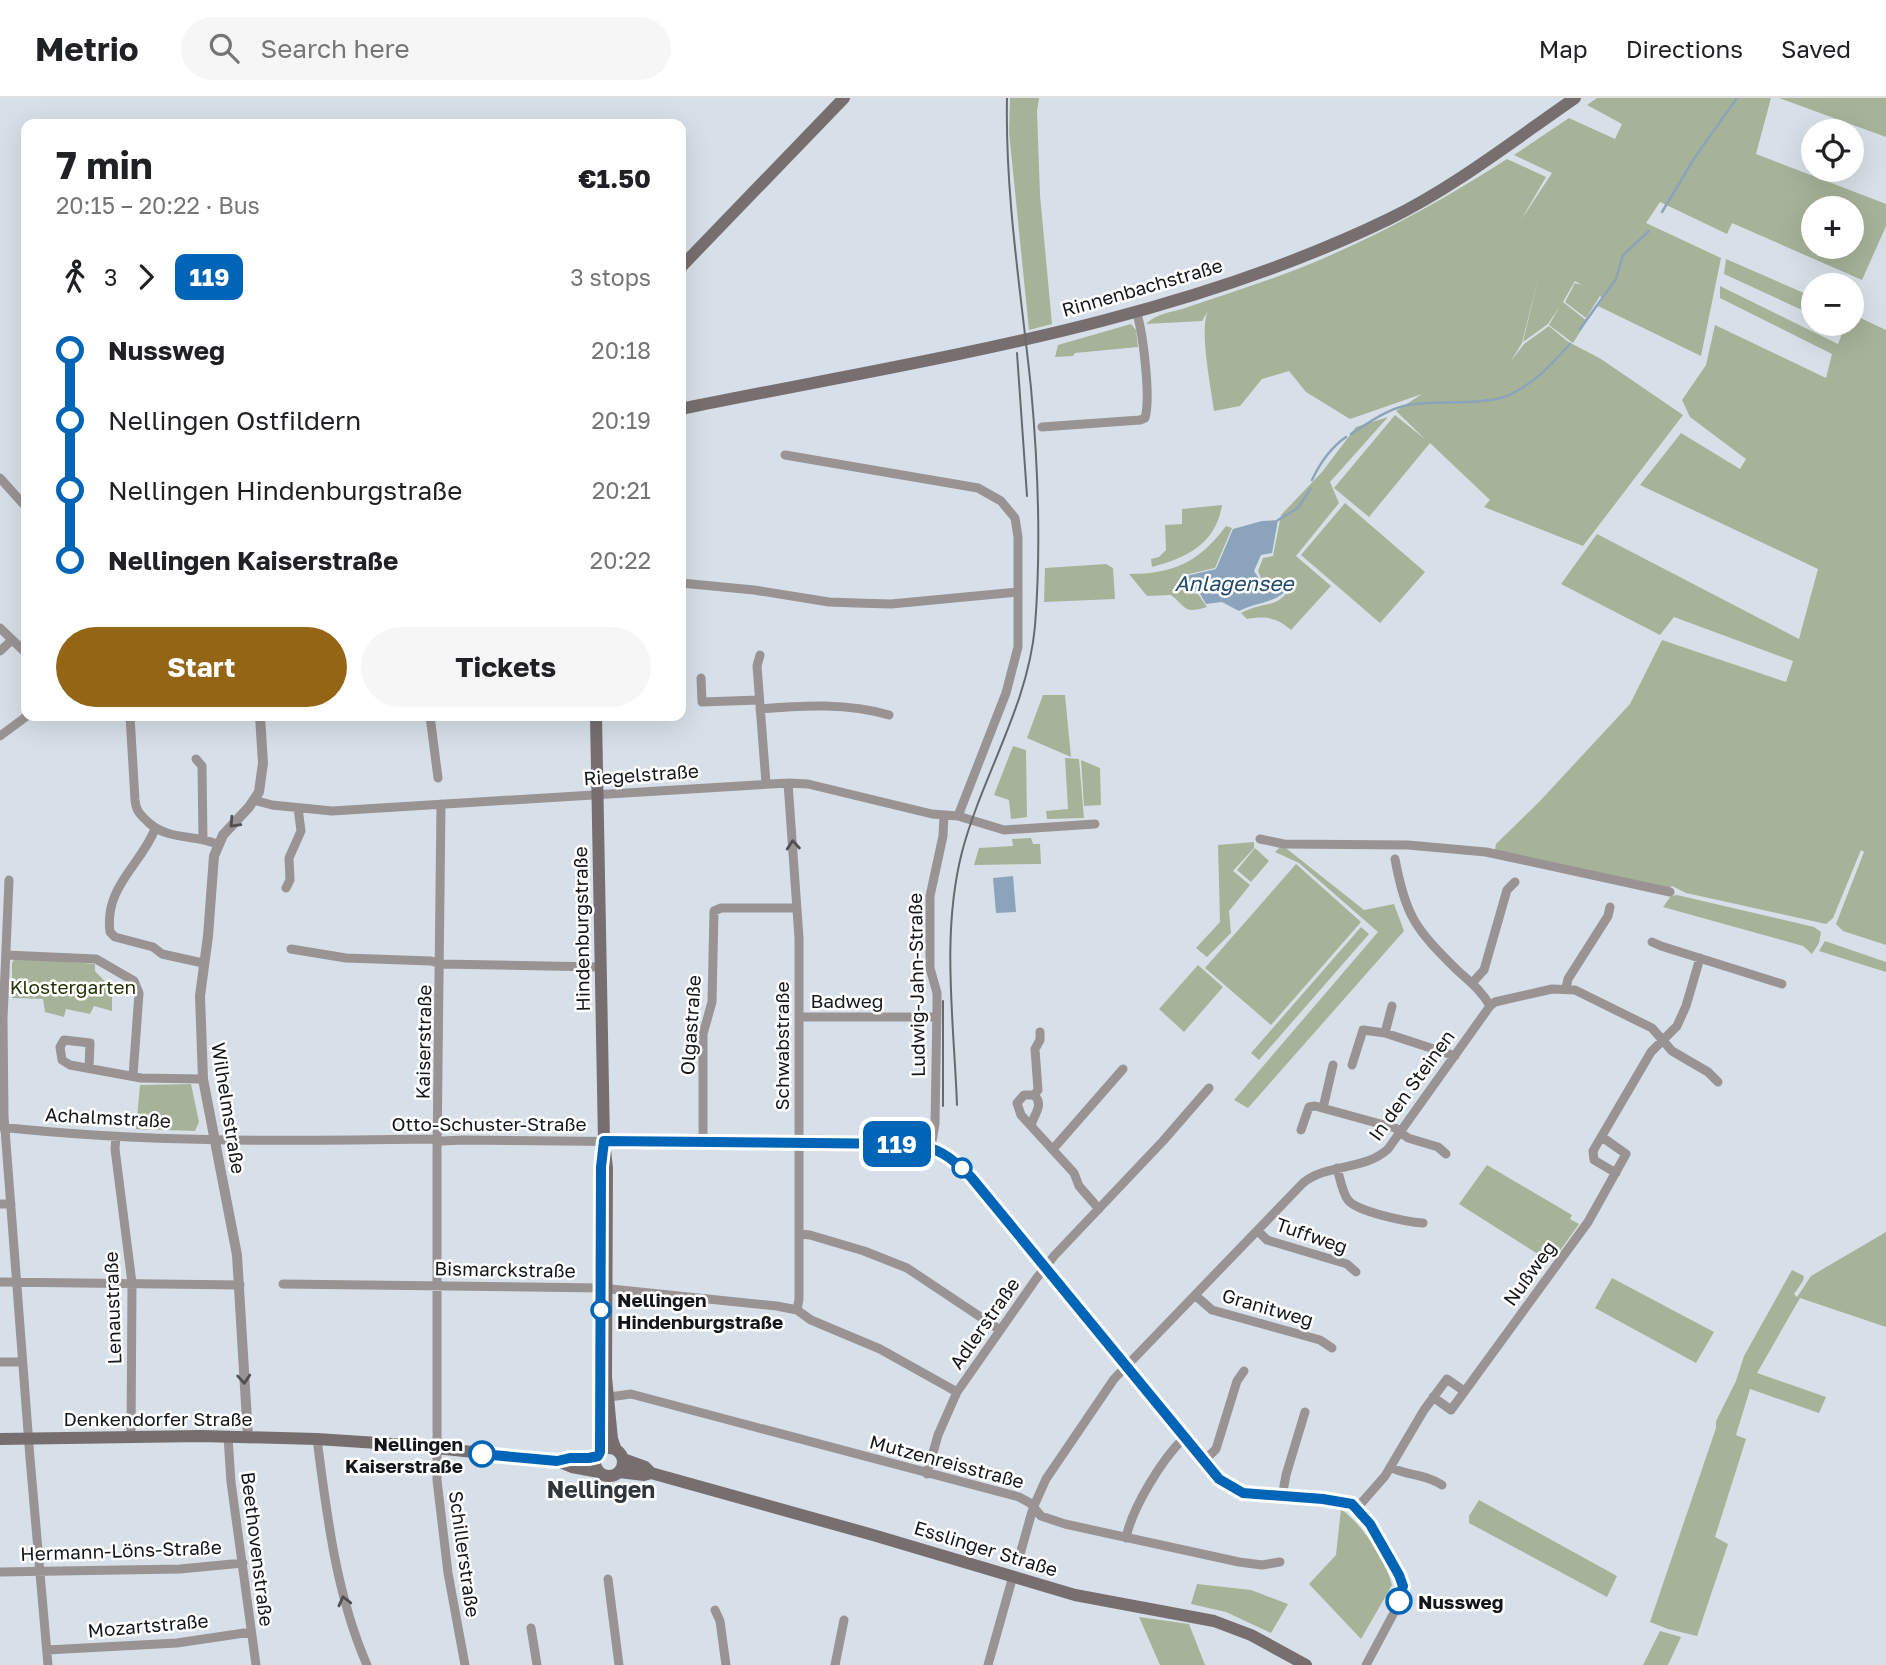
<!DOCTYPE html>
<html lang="en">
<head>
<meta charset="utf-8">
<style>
	:root { --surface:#fff; --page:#f6f6f6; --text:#202124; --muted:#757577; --line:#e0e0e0; --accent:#956516 }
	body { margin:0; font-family:"Golos Text",sans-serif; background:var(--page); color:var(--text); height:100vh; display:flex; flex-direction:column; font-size:26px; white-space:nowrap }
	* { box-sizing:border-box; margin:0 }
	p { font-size:23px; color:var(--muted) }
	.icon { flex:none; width:38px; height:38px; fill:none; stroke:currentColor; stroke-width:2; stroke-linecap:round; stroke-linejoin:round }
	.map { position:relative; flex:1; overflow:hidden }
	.sheet { position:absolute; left:21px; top:21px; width:665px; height:602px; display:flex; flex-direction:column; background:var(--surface); border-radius:14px; box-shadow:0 7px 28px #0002 }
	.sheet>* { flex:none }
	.badge { padding:0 14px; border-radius:10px; font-size:24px; line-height:46px }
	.controls { position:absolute; left:1801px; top:21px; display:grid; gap:14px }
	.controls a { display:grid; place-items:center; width:63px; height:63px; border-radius:50%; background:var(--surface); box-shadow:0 7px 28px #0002; font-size:35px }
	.map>.badge { position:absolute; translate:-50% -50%; box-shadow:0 0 0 4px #fff }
	.legs { display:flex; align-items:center; gap:10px; height:77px; padding:0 35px; font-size:23px }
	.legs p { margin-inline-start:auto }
	.headline { display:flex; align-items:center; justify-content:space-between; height:119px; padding:0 35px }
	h1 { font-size:38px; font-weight:700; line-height:52px }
	.cta { display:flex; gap:14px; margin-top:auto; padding:14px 35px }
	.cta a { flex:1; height:80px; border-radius:42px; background:var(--accent); color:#fff; font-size:28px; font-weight:700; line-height:80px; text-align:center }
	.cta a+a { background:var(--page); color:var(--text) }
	ul { padding:0 35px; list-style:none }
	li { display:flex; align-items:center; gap:24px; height:70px; font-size:26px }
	li i { display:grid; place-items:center; width:10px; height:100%; margin:0 9px; background:currentColor }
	li i::after { content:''; width:18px; height:18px; margin:-9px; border:5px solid; border-radius:50%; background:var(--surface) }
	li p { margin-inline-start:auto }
	li:first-child i { background:linear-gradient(#0000 50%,currentColor 0) }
	li:last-child i { background:linear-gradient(currentColor 50%,#0000 0) }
	header { display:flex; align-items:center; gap:42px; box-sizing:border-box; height:98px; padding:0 35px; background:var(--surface); border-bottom:2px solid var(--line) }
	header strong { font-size:33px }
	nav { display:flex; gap:38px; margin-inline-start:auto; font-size:24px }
	.search { width:490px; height:63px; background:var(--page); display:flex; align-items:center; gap:18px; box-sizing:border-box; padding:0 24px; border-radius:38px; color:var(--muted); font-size:26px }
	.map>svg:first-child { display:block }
	.green { fill:#a6b399; fill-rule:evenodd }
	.water { fill:#8ba4bc }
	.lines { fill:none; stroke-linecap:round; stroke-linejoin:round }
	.stream { stroke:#8ba4bc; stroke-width:2.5 }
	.minor { stroke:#999394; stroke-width:9 }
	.tertiary { stroke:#999394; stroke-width:10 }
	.secondary { stroke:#776f6f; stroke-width:12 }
	.tram { stroke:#656a6f; stroke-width:2 }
	.oneway { stroke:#504f51 }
	.line-1-casing { stroke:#fff; stroke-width:16 }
	.line-1 { stroke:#0065b7; stroke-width:10 }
	.stop-1-dot { fill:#fff; stroke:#0065b7; stroke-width:3.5 }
	.labels { text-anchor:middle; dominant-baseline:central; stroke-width:5; stroke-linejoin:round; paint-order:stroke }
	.street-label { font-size:19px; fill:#14171a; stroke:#fff }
	.park-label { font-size:19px; fill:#213404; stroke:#fff }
	.stop-label { font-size:19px; font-weight:bold; fill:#14171a; stroke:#fff; text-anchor:start }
	.water-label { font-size:21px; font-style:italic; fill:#234b6e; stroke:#fff }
	.quarter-label { font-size:23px; font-weight:bold; fill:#2f363c; stroke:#fff }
</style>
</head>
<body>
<header>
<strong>Metrio</strong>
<div class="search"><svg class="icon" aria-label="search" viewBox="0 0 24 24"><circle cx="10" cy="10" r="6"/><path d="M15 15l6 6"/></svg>Search here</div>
<nav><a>Map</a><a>Directions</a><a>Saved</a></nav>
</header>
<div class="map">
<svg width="1886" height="1567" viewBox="0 0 1886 1567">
	<rect width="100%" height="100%" fill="#d7e0e8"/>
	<path class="green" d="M1010 0H1039L1037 13 1040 97 1052 226 1029 232 1009 34Z
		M1597 0H1771L1756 56 1886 106V128L1862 182 1732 125 1727 136 1660 104 1646 125 1721 160 1701 258 1598 208 1603 201 1600 198 1586 220 1565 204 1575 185 1582 187 1575 183 1563 204 1587 223 1573 245 1549 227 1560 208 1548 226 1523 244 1540 172 1522 245 1511 263 1524 246 1549 228 1567 243 1601 261 1683 317 1583 448 1484 409 1490 402 1430 345 1369 419 1334 390 1395 317 1426 342 1396 313 1422 296 1350 321 1306 294 1289 273 1262 281 1240 308 1214 313C1211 290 1199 231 1208 213L1202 223 1146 226C1157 215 1170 215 1185 210 1223 197 1262 185 1300 170 1373 141 1440 104 1507 61L1546 79 1521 122 1552 75 1514 57 1569 20 1615 41 1622 26 1587 7ZM1852 110V149H1813V110Z
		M1779 0H1886V39Z
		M1726 161 1813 199V217L1724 176Z
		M1720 188 1838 246 1844 231 1833 226H1852V216L1886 232V847L1843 833 1836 826 1864 754 1861 752 1833 820 1826 826 1686 795 1672 788 1668 791 1495 752 1496 746 1540 703 1630 606 1662 542 1786 584 1793 563 1674 519 1660 537 1561 486 1597 436 1799 541 1818 471 1640 387 1681 335 1740 371 1746 361 1690 319 1682 302 1706 267 1715 227 1826 280 1832 256 1720 200Z
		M1131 226 1136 232 1138 249 1075 255 1073 258 1055 259 1058 247Z
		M1388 319 1330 384 1339 405 1296 458 1331 488 1291 532C1277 519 1265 518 1247 521L1241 515C1266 501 1279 514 1294 483L1261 480 1258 473 1263 460 1273 458 1281 417 1322 374 1356 329Z
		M1345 405 1425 474 1380 525 1301 457Z
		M1222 407C1216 446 1186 460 1152 469L1151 461 1159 459 1166 452 1165 427 1182 426V411Z
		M1226 428 1232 430 1215 470 1185 477 1182 487 1185 494 1198 496 1207 509C1184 516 1187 510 1171 497L1147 498 1129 476C1174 476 1199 464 1226 428Z
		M1106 466 1113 470 1115 501 1044 504 1045 470Z
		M1043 597H1065L1071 659 1027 640Z
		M1013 648 1026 652 1027 719 1011 721 1009 702 994 697Z
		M1065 660 1079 661 1084 720 1047 721 1046 713 1068 711Z
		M1081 662 1100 670 1101 707 1084 708Z
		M1031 740 1033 746H1040L1041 766 974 767 979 750 1013 748 1012 741Z
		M1254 744V750L1233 773 1250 787 1229 813 1231 835 1207 859 1196 850 1220 824 1218 747Z
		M1282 747 1364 812 1394 806 1404 833 1248 1010 1234 1002 1378 834 1299 765 1275 754Z
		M1255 750 1269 763 1251 784 1237 772Z
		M1296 766 1361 824 1271 927 1205 870Z
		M1677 797 1814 829 1821 834 1819 845 1812 856 1803 848 1663 809 1671 798Z
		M1361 829 1369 836 1259 962 1251 955Z
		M1825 843 1886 864V874L1819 853Z
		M15 860 95 866V873L112 891V913L94 908 90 916 66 911 64 919 45 914 43 901 12 900V865Z
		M1198 867 1223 889 1184 934 1159 911Z
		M191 986 199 1024 195 1033 136 1031 140 987Z
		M1487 1067 1572 1117 1570 1121 1579 1126 1554 1161 1543 1155 1541 1158 1459 1106Z
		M1886 1134V1229L1800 1200 1757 1275 1826 1299 1819 1315 1750 1291 1736 1337 1746 1341 1715 1439 1728 1446 1697 1538 1668 1531 1650 1524 1716 1330V1323L1736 1283 1744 1258 1792 1172 1804 1178 1803 1183 1794 1196 1797 1199 1811 1178Z
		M1612 1180 1714 1234 1696 1265 1595 1210Z
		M1479 1402 1617 1478 1607 1499 1469 1425V1418Z
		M1341 1411C1364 1429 1384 1458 1392 1487L1361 1541 1309 1486 1336 1457Z
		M1197 1486 1251 1492 1288 1506 1271 1535 1226 1514 1191 1506Z
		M1139 1519 1189 1526 1205 1567H1160Z
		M1660 1533 1681 1539 1668 1567H1643Z"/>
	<path class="water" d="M1278 422 1272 455 1261 457 1254 473 1260 482 1293 485C1277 507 1260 502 1239 513L1222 504 1206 506 1199 494 1186 493 1183 486 1186 478 1216 471 1233 431 1262 423Z
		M1013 778 1016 814 996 815 993 780Z"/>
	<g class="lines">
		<path class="stream" d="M1662 114 1695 59 1737 0
			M1580 231 1616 181 1623 157 1649 133
			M1351 336C1371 323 1391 308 1415 306 1440 303 1484 307 1507 298 1533 287 1552 266 1570 246
			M1312 382C1320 365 1330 350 1346 339
			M1278 422 1298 410 1311 390"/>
		<path class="minor" d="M1042 329 1140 322 1145 320C1151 300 1143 233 1136 213
			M785 357 978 390 1001 403 1015 420 1018 439V549L1006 595 958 718
			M0 380 26 409
			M681 485 754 492 829 504 856 505 891 506 1018 494
			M0 530 26 555
			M0 553 12 542
			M760 557 757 568 766 685
			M701 580 702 604 759 602
			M760 611C803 607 848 605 889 617
			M130 618 135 702C136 714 141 717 149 725 170 743 195 736 217 746
			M430 618 438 680
			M0 638 27 618
			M196 661 202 668 203 742
			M788 685 799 840V1201L797 1212
			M254 702 272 707 332 713 788 685 808 686 932 716 958 718 1004 732 1095 726
			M441 706 437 1056V1382L448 1475 465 1567
			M155 731C141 767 104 789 110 834L115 839 153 849 162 856 203 865
			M1260 741 1284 746 1408 747 1486 754 1670 794
			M1395 761C1406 820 1416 831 1457 872 1469 883 1482 893 1490 908
			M9 782 3 921 4 1018 30 1360 48 1567
			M286 790 290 782 289 760 301 733 298 710
			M1652 844 1661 848 1782 886
			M291 851 346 860 431 863 441 866 601 869
			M6 857 96 861 134 883 139 895 133 978
			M1472 885 1484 872 1507 792 1515 784
			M1566 890 1568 881 1608 818 1610 809
			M799 919H937
			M1385 935 1392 908
			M1352 967 1363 932 1385 935 1455 958
			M89 970 90 945 64 942 60 949 62 962 70 967 141 980 203 981
			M1034 997 1038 992 1035 951 1040 942V934
			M1323 1010 1333 967
			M1031 1028 1021 1017 1017 1005 1024 997H1034C1045 1007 1033 1017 1031 1028L1074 1075 1079 1088 1099 1111
			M0 1029C144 1045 290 1043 435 1041L442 1043 463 1042 862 1046C884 1046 915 1041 936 1051 949 1057 961 1069 971 1079L1224 1386 1243 1395 1347 1404 1364 1418 1397 1471 1403 1488 1397 1509 1366 1567
			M1301 1032 1309 1009 1315 1008 1395 1030 1408 1040 1438 1049 1446 1056
			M116 1039 115 1051 132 1185 131 1339
			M703 1045V936L712 904 714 813 721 810H797
			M931 1049 935 1026 937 907V895L930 870V798L943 738 944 717
			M1053 1051 1123 971
			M1337 1070C1340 1080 1342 1094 1348 1102 1357 1114 1408 1124 1423 1125
			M1616 1075 1594 1062 1593 1053 1651 954 1677 928 1686 908 1700 860
			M0 1106H11
			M1258 1133 1267 1142 1347 1166 1356 1174
			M799 1136 810 1137 864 1153 907 1170 1000 1232
			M0 1184 240 1187
			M283 1186 601 1190 777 1208 797 1212 811 1222 880 1251 957 1294
			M1196 1198 1212 1212 1320 1242 1332 1250
			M0 1264H22
			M1433 1299 1451 1312 1588 1124 1626 1056 1602 1039
			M602 1300 631 1296 1019 1399 1030 1405 1041 1418 1065 1426 1239 1464 1262 1467 1280 1464
			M228 1339 231 1384 256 1567
			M317 1341C327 1418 336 1496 367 1567
			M1204 1363 1216 1351 1237 1283 1244 1273
			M1390 1369C1407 1378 1426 1376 1442 1387
			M927 1376 938 1337 957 1294 1036 1181 1054 1158 1163 1043 1209 990
			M1282 1399 1286 1377 1305 1314
			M1357 1410 1385 1378 1424 1312 1447 1281 1464 1293
			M1126 1440C1132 1410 1162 1361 1184 1340
			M1019 1460 1033 1410 1046 1381 1114 1281 1303 1085C1328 1065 1364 1073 1388 1051L1490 908 1495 904 1552 891 1575 892 1652 930 1672 953 1708 974 1718 984
			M0 1474 180 1471 243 1465
			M608 1481 619 1567
			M715 1512 720 1523 726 1567
			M531 1530 537 1567
			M47 1552 177 1545 251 1534
			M835 1567 844 1522
			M988 1567 1013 1478"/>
		<path class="tertiary" d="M248 1339 237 1157 203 981 200 898 208 838 214 758 223 737 249 709 259 694 263 665 260 618"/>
		<path class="secondary" d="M681 169 844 0
			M681 311C919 262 1168 228 1389 121 1456 88 1514 42 1575 0
			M596 618 604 1043 607 1070 606 1279 612 1341 616 1352
			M0 1341 201 1338 317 1341 408 1347 557 1363 572 1369 599 1374
			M595 1364a14 14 0 1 1 28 0a14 14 0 1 1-28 0Z
			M600 1354 601 1302
			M623 1361 645 1369 651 1375 873 1437 1075 1497 1214 1523 1251 1537 1306 1567
			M558 1363 598 1358
			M619 1374 644 1377 651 1375"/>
		<path class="tram" d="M1017 255 1027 398
			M957 1007C954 924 941 836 962 754 982 678 1028 608 1035 528 1041 452 1038 366 1031 290 1021 194 1005 97 1007 0
			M943 1008V903"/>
	</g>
	<defs><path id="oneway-chevron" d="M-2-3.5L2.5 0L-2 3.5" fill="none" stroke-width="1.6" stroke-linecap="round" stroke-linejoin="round" transform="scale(1.75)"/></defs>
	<g class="oneway">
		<use href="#oneway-chevron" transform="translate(234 725) rotate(133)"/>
		<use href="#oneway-chevron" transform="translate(793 747) rotate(-95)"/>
		<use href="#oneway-chevron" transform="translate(244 1281) rotate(86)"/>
		<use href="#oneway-chevron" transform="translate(344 1503) rotate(-104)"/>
	</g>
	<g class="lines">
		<defs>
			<path id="line-1" d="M482 1356 557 1363 570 1360H589L598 1358 600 1354 601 1069 604 1043 909 1046C938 1049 950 1058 971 1079L1219 1381 1243 1395 1323 1401 1352 1406 1370 1426 1399 1477 1403 1488 1399 1503"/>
		</defs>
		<use href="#line-1" class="line-1-casing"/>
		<use href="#line-1" class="line-1"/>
	</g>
	<g class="stop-1-dot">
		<circle cx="962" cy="1070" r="9"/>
		<circle cx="601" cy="1212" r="9"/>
		<circle cx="482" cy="1356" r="12"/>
		<circle cx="1399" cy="1503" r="12"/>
	</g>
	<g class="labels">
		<g class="street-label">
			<text transform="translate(1142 189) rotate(-16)">Rinnenbachstraße</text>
			<text transform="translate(641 676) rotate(-4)">Riegelstraße</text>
			<text transform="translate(581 831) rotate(-91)">Hindenburgstraße</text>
			<text transform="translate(916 887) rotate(-91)">Ludwig-Jahn-Straße</text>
			<text x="847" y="902">Badweg</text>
			<text transform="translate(690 927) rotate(-86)">Olgastraße</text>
			<text transform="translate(423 944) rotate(-89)">Kaiserstraße</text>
			<text transform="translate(781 948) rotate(-90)">Schwabstraße</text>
			<text transform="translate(1411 987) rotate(-54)">In den Steinen</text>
			<text transform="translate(229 1010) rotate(81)">Wilhelmstraße</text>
			<text transform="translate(108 1019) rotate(3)">Achalmstraße</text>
			<text x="489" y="1025">Otto-Schuster-Straße</text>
			<text transform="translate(1312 1137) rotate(19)">Tuffweg</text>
			<text transform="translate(505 1171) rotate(1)">Bismarckstraße</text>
			<text transform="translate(1529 1175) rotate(-54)">Nußweg</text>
			<text transform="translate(1268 1209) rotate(16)">Granitweg</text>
			<text transform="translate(112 1210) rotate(-92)">Lenaustraße</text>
			<text transform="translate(984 1225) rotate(-55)">Adlerstraße</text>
			<text x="158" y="1320">Denkendorfer Straße</text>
			<text transform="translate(947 1363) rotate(15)">Mutzenreisstraße</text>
			<text transform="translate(986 1450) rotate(17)">Esslinger Straße</text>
			<text transform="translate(258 1451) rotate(83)">Beethovenstraße</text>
			<text transform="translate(121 1452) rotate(-2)">Hermann-Löns-Straße</text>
			<text transform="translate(465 1456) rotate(82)">Schillerstraße</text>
			<text transform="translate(148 1527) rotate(-5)">Mozartstraße</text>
		</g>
		<g class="park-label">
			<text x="73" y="888">Klostergarten</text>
		</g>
		<g class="stop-label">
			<text x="617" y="1201">Nellingen<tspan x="617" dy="22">Hindenburgstraße</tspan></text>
			<text x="463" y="1345" text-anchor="end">Nellingen<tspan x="463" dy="22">Kaiserstraße</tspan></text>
			<text x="1418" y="1503">Nussweg</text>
		</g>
		<g class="water-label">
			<text x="1234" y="485">Anlagensee</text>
		</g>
		<g class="quarter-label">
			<text x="601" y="1391">Nellingen</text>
		</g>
	</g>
</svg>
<div class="controls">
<a><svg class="icon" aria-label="locate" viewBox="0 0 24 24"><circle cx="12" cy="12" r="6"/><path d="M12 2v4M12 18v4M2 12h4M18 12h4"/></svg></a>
<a>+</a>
<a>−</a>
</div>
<b class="badge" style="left:897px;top:1046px;background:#0065b7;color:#fff">119</b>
<section class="sheet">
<div class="headline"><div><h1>7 min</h1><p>20:15 – 20:22 · Bus</p></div><b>€1.50</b></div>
<div class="legs"><svg class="icon" aria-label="walk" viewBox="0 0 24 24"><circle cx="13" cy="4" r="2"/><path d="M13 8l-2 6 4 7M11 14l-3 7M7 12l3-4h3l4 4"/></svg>3<svg class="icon" aria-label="forward" viewBox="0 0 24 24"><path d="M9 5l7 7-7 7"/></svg><b class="badge" style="background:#0065b7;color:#fff">119</b><p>3 stops</p></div>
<ul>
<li><i style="color:#0065b7"></i><b>Nussweg</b><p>20:18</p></li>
<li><i style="color:#0065b7"></i><span>Nellingen Ostfildern</span><p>20:19</p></li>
<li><i style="color:#0065b7"></i><span>Nellingen Hindenburgstraße</span><p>20:21</p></li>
<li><i style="color:#0065b7"></i><b>Nellingen Kaiserstraße</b><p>20:22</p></li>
</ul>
<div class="cta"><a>Start</a><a>Tickets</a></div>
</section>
</div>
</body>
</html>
